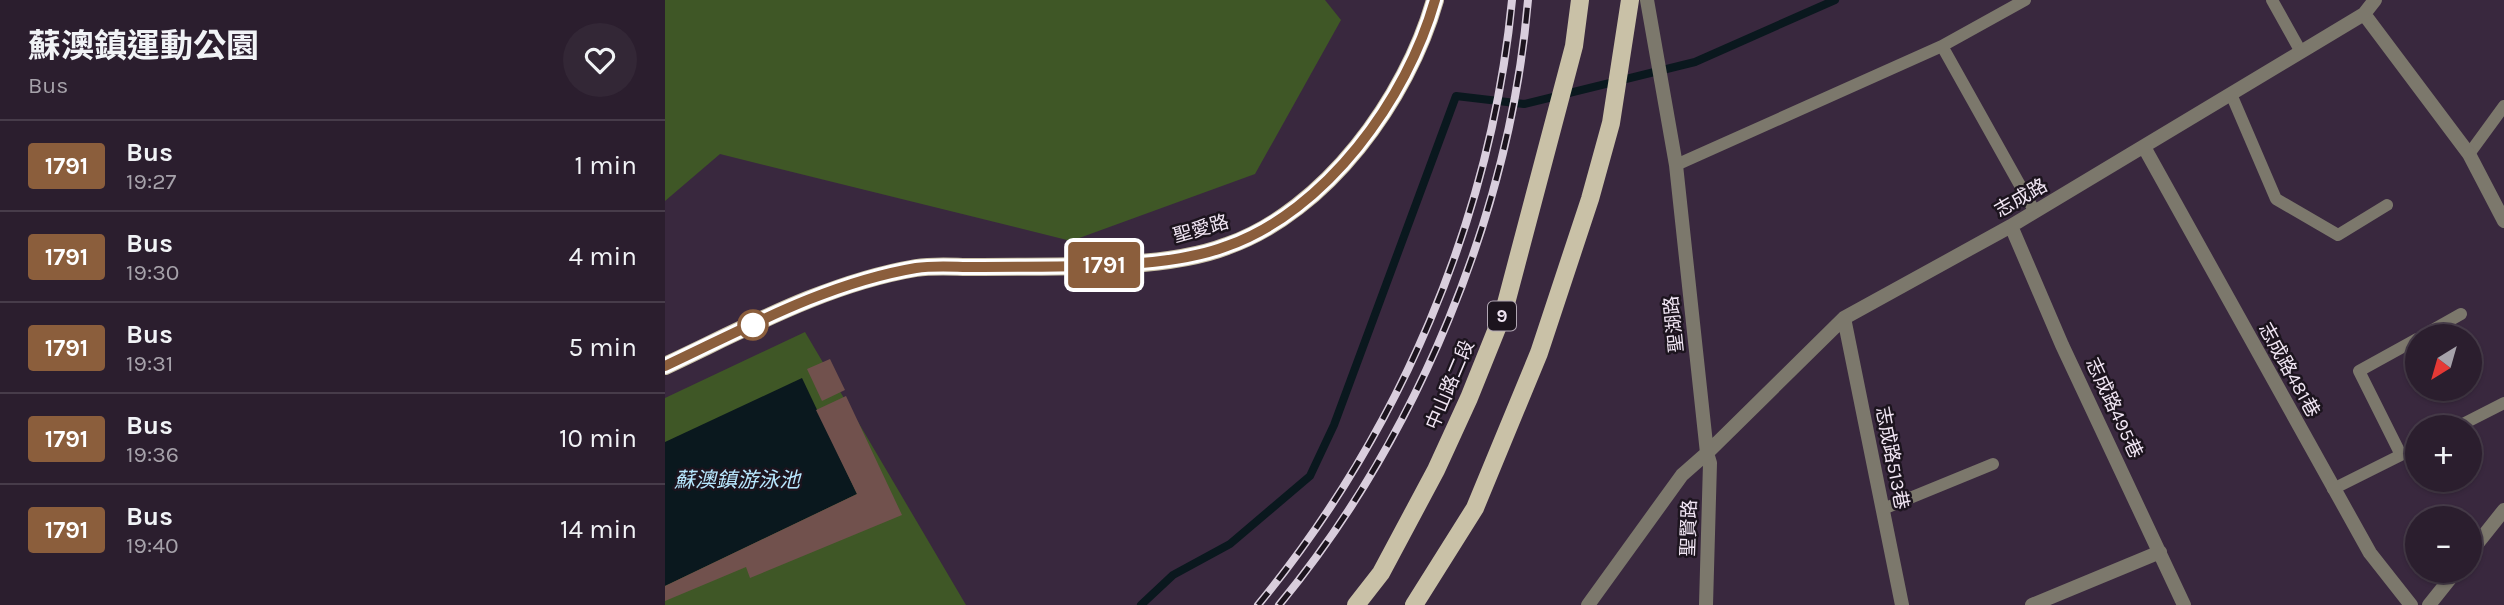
<!DOCTYPE html>
<html lang="en">
<head>
<meta charset="utf-8">
<style>
	:root { --surface:#2b1e2e; --page:#332736; --text:#f1f3f6; --muted:#a6a2aa; --line:#473c4a }
	body { margin:0; font-family:Karla,"Noto Sans TC",sans-serif; background:var(--page); color:var(--text); height:100vh; display:flex; flex-direction:column; font-size:26px; white-space:nowrap }
	* { box-sizing:border-box; margin:0 }
	p { font-size:23px; color:var(--muted) }
	.icon { flex:none; width:38px; height:38px; fill:none; stroke:currentColor; stroke-width:2; stroke-linecap:round; stroke-linejoin:round }
	.map { position:relative; flex:1; overflow:hidden }
	.side { display:flex; flex-direction:column; background:var(--surface); width:665px }
	.side>* { flex:none }
	.badge { padding:0 14px; border-radius:5px; font-size:24px; line-height:46px }
	.needle { width:46px; rotate:217deg }
	.tools { position:absolute; left:1740px; top:324px; display:grid; gap:14px }
	.tools a { display:grid; place-items:center; width:77px; height:77px; border-radius:50%; background:var(--surface); box-shadow:0 2px 5px #0004,0 0 0 2px var(--line); font-size:35px }
	.map>.badge { position:absolute; translate:-50% -50%; box-shadow:0 0 0 4px #fff }
	.round { display:grid; place-items:center; flex:none; width:74px; height:74px; border-radius:37px; background:var(--page) }
	.overview { display:flex; align-items:center; justify-content:space-between; height:119px; padding:0 28px }
	h1 { font-size:33px; font-weight:700; line-height:52px }
	ul { padding:0; list-style:none }
	li { display:flex; align-items:center; gap:21px; height:91px; padding:0 28px; border-top:2px solid var(--line) }
	li div { flex:1 }
	li b { display:block; font-size:26px }
	li em { font-style:normal }
	li .badge { min-width:77px; font-weight:700; text-align:center }
	main { display:flex; flex:1; min-height:0 }
	.map>svg:first-child { display:block }
	.green { fill:#3f5726 }
	.water { fill:#0a181e }
	.lines { fill:none; stroke-linecap:round; stroke-linejoin:round }
	.stream { stroke:#0a181e; stroke-width:8 }
	.building { fill:#71514d }
	.service { stroke:#7c786c; stroke-width:12 }
	.minor { stroke:#7c786c; stroke-width:14 }
	.primary { stroke:#c9c1a7; stroke-width:18 }
	.rail-casing { stroke:#d9cedd; stroke-width:8 }
	.rail { stroke:#1c141e; stroke-width:5; stroke-dasharray:16; stroke-linecap:butt }
	.line-casing { stroke:#fff; stroke-width:16 }
	.line { stroke:#8b5e3c; stroke-width:10 }
	.stop-dot { fill:#fff; stroke:#8b5e3c; stroke-width:3.5 }
	.labels { text-anchor:middle; dominant-baseline:central; stroke-width:5; stroke-linejoin:round; paint-order:stroke }
	.shield { fill:#1c141e; stroke:#b1a7b4; stroke-width:2 }
	.shield-label { font-size:18px; font-weight:bold; fill:#f1e6f4 }
	.street-label { font-size:19px; fill:#f1e6f4; stroke:#1c141e }
	.water-label { font-size:21px; font-style:italic; fill:#b8e7fe; stroke:#1c141e }
</style>
</head>
<body>
<main>
<section class="side">
<div class="overview"><div><h1>蘇澳鎮運動公園</h1><p>Bus</p></div><a class="round"><svg class="icon" aria-label="heart" viewBox="0 0 24 24"><path d="M12 20l-8-8c-3-5 5-10 8-4 3-6 11-1 8 4z"/></svg></a></div>
<ul>
<li><span class="badge" style="background:#8b5e3c;color:#fff">1791</span><div><b>Bus</b><p>19:27</p></div><em>1 min</em></li>
<li><span class="badge" style="background:#8b5e3c;color:#fff">1791</span><div><b>Bus</b><p>19:30</p></div><em>4 min</em></li>
<li><span class="badge" style="background:#8b5e3c;color:#fff">1791</span><div><b>Bus</b><p>19:31</p></div><em>5 min</em></li>
<li><span class="badge" style="background:#8b5e3c;color:#fff">1791</span><div><b>Bus</b><p>19:36</p></div><em>10 min</em></li>
<li><span class="badge" style="background:#8b5e3c;color:#fff">1791</span><div><b>Bus</b><p>19:40</p></div><em>14 min</em></li>
</ul>
</section>
<div class="map">
<svg width="1839" height="605" viewBox="0 0 1839 605">
	<rect width="100%" height="100%" fill="#39283e"/>
	<path class="green" d="M0 0H660L676 20 590 174 406 241 55 154 0 201Z
		M140 332 301 605H0V398Z"/>
	<path class="water" d="M137 378 192 494 0 586V442Z"/>
	<g class="lines">
		<path class="stream" d="M476 605 508 575 565 544 645 476 669 425 791 96 859 104 1030 62 1170 0"/>
	</g>
	<path class="building" d="M165 359 180 390 157 401 142 369Z
		M181 396 237 515 85 578 81 567 0 601V586L192 494 151 410Z"/>
	<g class="lines">
		<path class="service" d="M1360 0 1277 46 1370 212
			M1607 0 1636 52
			M1566 94 1611 199 1673 235 1722 205
			M1804 154 1839 106
			M1011 165 1277 46
			M1757 336 1796 314
			M1792 427 1839 403
			M1736 455 1694 371 1752 339
			M1668 489 1752 447
			M1218 509 1328 464"/>
		<path class="minor" d="M1699 14 1804 154 1839 221
			M1479 147 1705 553 1746 605
			M1346 226 1397 345 1519 605
			M1179 318 1237 605
			M1804 554 1839 510
			M923 605 1017 475 1042 453 1011 165 982 0
			M1041 605 1045 463 1042 453 1179 318 1346 226 1699 14 1710 0
			M1367 605 1495 552
			M1764 605 1792 570"/>
		<path class="primary" d="M0 366C81 328 162 283 251 268 270 265 290 267 309 267 360 266 412 268 463 264 495 262 531 258 562 246 661 211 742 99 770 0
			M691 605 716 573 771 470 804 398 839 311 909 46 915 0
			M749 605 810 508 874 353 925 199 946 123 965 0"/>
		<defs>
			<path id="rail" d="M593 605C733 435 826 220 847 0
				M614 605C751 439 845 214 863 0"/>
		</defs>
		<use href="#rail" class="rail-casing"/>
		<use href="#rail" class="rail"/>
	</g>
	<g class="lines">
		<defs>
			<path id="line" d="M0 366C81 328 162 283 251 268 270 265 290 267 309 267 360 266 412 268 463 264 495 262 531 258 562 246 661 211 742 99 770 0"/>
		</defs>
		<use href="#line" class="line-casing"/>
		<use href="#line" class="line"/>
	</g>
	<circle class="stop-dot" cx="88" cy="325" r="14"/>
	<g class="labels">
		<rect class="shield" x="823" y="301.5" width="28" height="29" rx="5"/>
		<g class="shield-label">
			<text x="837" y="316">9</text>
		</g>
		<g class="street-label">
			<text transform="translate(1356 198) rotate(-30)">志成路</text>
			<text transform="translate(536 229) rotate(-16)">聖愛路</text>
			<text transform="translate(1009 324) rotate(-96)">聖湖路</text>
			<text transform="translate(1624 370) rotate(61)">志成路481巷</text>
			<text transform="translate(785 385) rotate(-67)">中山路二段</text>
			<text transform="translate(1449 408) rotate(65)">志成路495巷</text>
			<text transform="translate(1227 458) rotate(79)">志成路513巷</text>
			<text transform="translate(1024 528) rotate(-88)">聖賢路</text>
		</g>
		<g class="water-label">
			<text x="72" y="480">蘇澳鎮游泳池</text>
		</g>
	</g>
</svg>
<div class="tools">
<a><svg class="needle" viewBox="-14 -14 28 28"><path d="M0-13l5 13h-10z" fill="#e53935"/><path d="M0 13l5-13h-10z" fill="#a6a2aa"/></svg></a>
<a>+</a>
<a>−</a>
</div>
<b class="badge" style="left:439px;top:265px;background:#8b5e3c;color:#fff">1791</b>
</div>
</main>
</body>
</html>
